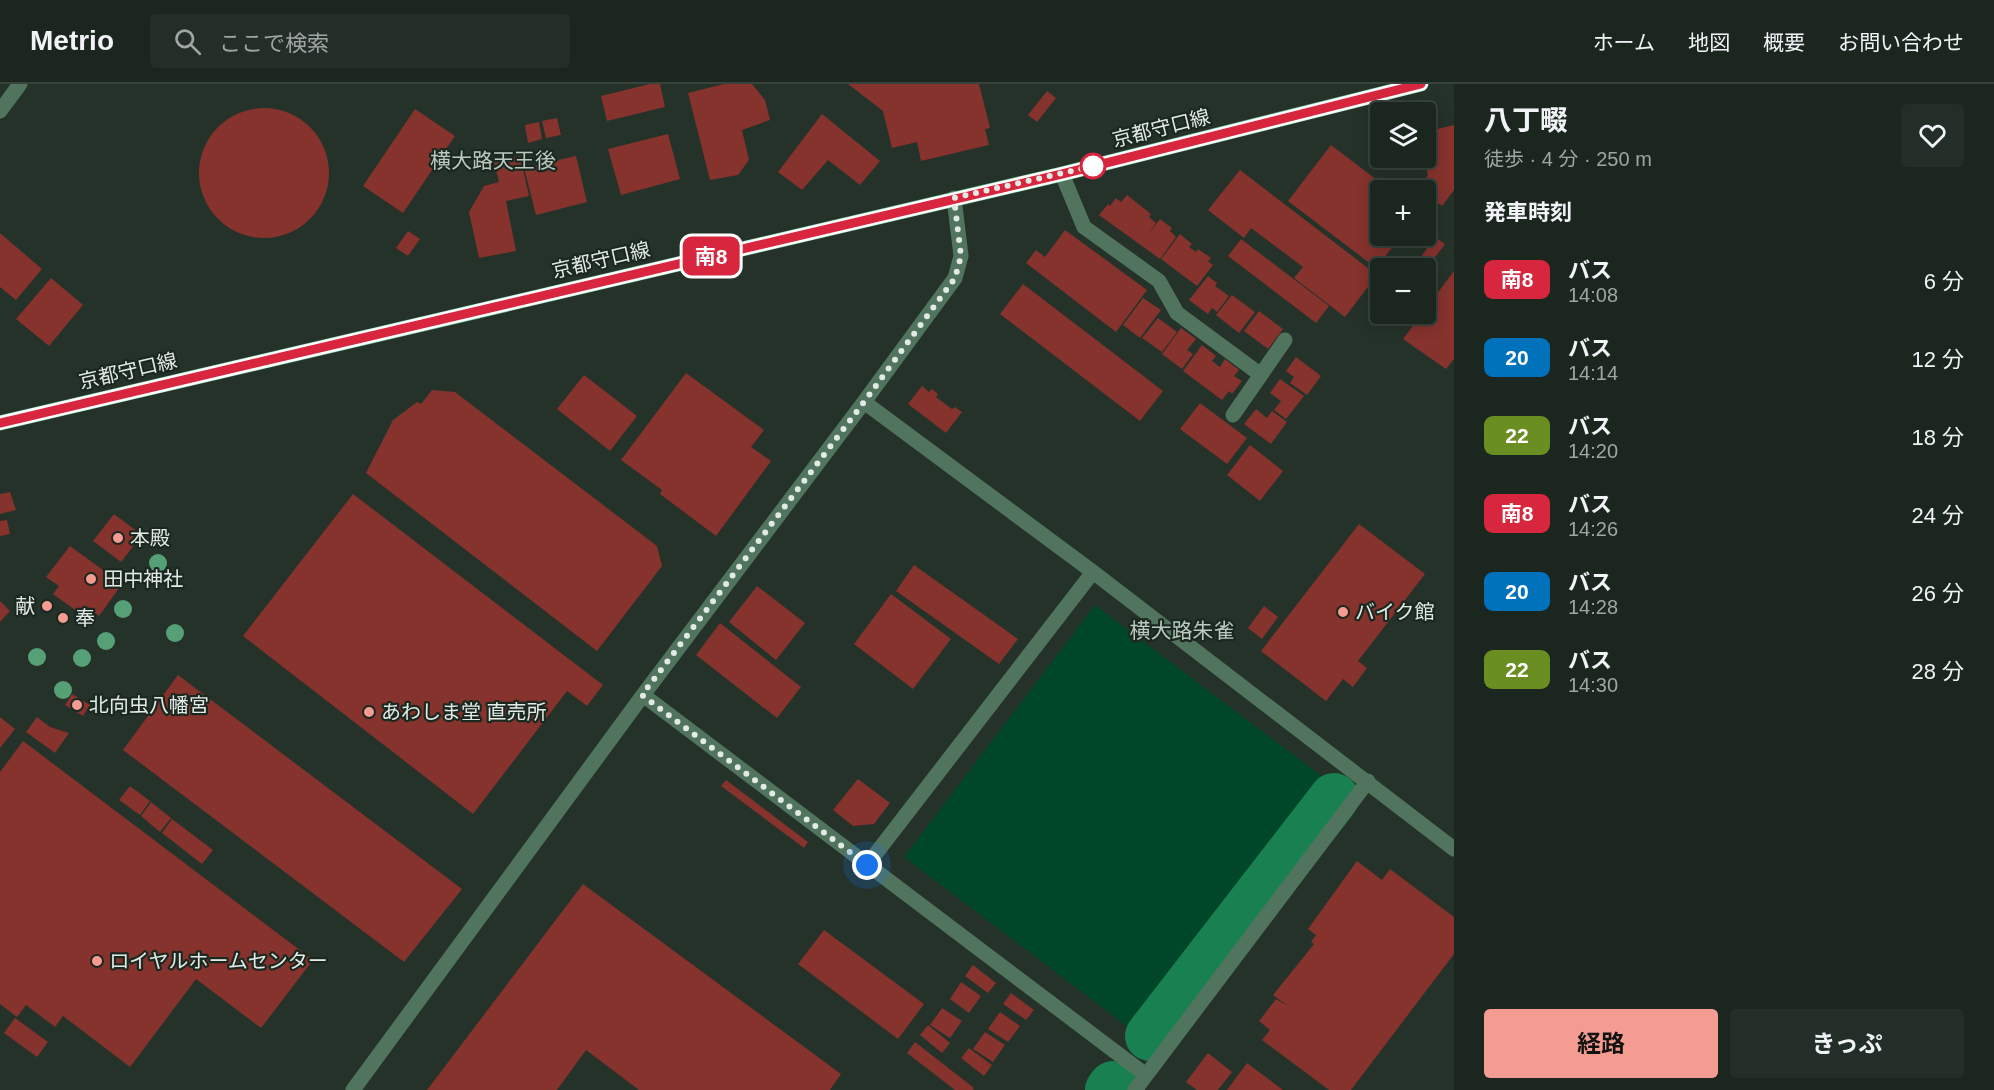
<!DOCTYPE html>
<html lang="ja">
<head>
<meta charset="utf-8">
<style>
	:root { --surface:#1b261f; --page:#242e28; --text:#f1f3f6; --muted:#a0a5a4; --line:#39433d; --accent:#f59c92 }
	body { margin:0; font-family:Helvetica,"Noto Sans JP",sans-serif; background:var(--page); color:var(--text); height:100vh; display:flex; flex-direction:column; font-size:22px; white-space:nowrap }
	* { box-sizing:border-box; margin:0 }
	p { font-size:20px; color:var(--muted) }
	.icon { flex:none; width:33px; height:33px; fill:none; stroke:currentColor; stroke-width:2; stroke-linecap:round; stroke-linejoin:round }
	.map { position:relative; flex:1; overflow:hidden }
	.drawer { display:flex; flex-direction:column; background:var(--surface); width:540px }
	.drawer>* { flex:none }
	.badge { padding:0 12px; border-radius:9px; font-size:21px; line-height:39px }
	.controls { position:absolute; left:1370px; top:18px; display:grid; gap:12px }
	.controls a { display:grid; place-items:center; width:66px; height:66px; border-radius:6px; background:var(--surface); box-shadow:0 3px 15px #0003,0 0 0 2px var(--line); font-size:30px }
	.you { position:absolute; width:30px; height:30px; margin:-15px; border:4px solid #fff; border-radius:50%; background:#1a73e8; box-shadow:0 0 0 9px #1a73e833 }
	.map>.badge { position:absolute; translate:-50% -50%; box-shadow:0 0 0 3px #fff }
	h2 { padding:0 30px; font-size:22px; line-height:54px }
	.round { display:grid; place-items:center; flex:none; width:63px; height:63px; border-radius:6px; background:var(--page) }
	.head { display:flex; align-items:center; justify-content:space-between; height:102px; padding:0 30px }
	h1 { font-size:28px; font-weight:700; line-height:45px }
	.action { display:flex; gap:12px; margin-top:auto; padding:12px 30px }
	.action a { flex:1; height:69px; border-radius:6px; background:var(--accent); color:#111; font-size:24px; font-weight:700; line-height:69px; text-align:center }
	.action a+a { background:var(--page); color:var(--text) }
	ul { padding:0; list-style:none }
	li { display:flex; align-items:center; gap:18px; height:78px; padding:0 30px }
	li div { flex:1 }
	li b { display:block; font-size:22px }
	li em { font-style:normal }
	li .badge { min-width:66px; font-weight:700; text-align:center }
	header { display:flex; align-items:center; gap:36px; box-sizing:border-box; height:84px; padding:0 30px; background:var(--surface); border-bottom:2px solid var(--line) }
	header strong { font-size:28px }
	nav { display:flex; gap:33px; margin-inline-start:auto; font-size:21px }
	.search { width:420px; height:54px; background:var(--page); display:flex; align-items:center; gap:15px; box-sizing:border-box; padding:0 21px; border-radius:6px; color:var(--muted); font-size:22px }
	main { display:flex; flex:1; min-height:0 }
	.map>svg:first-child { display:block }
	.green { fill:#004628 }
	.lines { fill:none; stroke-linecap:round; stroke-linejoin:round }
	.river { stroke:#198051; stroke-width:50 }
	.building { fill:#86322d }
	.minor { stroke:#50745e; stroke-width:15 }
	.major { stroke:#6db98d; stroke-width:15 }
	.tree { fill:#56a077 }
	.line-casing { stroke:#fff; stroke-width:14 }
	.line { stroke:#d7263d; stroke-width:9 }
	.walk { stroke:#e2eae5; stroke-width:6; stroke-dasharray:0 10.8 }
	.stop-dot { fill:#fff; stroke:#d7263d; stroke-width:3 }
	.poi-dot { fill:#f59c92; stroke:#1b2820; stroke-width:2 }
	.labels { text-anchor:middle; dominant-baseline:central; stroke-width:4.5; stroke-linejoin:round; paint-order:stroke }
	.street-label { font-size:20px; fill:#e2eae5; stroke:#1b2820 }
	.poi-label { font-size:20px; fill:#e2eae5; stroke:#1b2820; text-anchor:start }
	.neighbourhood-label { font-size:21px; fill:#b9c9bf; stroke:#1b2820 }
</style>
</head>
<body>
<header>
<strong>Metrio</strong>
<div class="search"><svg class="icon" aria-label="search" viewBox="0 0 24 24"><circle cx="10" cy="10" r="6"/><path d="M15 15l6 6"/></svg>ここで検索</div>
<nav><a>ホーム</a><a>地図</a><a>概要</a><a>お問い合わせ</a></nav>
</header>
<main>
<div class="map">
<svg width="1454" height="1006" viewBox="0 0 1454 1006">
	<rect width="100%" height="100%" fill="#243229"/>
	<path class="green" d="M1095 521 1324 694 1133 947 904 773Z"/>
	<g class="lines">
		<path class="river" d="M1150 952 1334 714
			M1110 1006 1113 1002"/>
	</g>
	<path class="building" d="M650 0H660L665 23 607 37 601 12Z
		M724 0H752L765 16 770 36 742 46 749 76 738 91 710 96 688 9Z
		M848 0H979L990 44 985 45 989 61 921 77 917 58 892 64 883 27Z
		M1047 7 1056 14 1037 38 1028 31Z
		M199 89a65 65 0 1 1 130 0a65 65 0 1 1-130 0Z
		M415 25 455 52 403 129 363 102Z
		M822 30 880 77 860 101 828 76 802 106 778 88Z
		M557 34 561 51 546 54 542 37Z
		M539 38 542 55 528 59 525 41Z
		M1454 41V106L1442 122 1420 105 1428 91 1424 74 1425 48Z
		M668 50 680 95 621 111 608 65Z
		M1331 61 1390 106H1380V152H1401L1376 184 1288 117Z
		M520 72 529 112 506 117 516 167 479 174 469 128 484 102 499 98 494 78Z
		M576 72 587 118 536 131 524 84Z
		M1240 86 1377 191 1345 233 1294 194 1303 183 1251 144 1244 154 1208 126Z
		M1127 111 1151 130 1149 133 1156 139 1147 152 1160 135 1172 144 1170 147 1176 153 1160 175 1099 131 1108 120 1110 122 1116 114 1121 118Z
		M1065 146 1147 206 1116 248 1026 179 1036 166 1045 173Z
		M408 147 420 155 408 172 396 164Z
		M0 149 42 185 16 216 0 203Z
		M1180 150 1192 160 1189 163 1196 168 1198 165 1211 174 1208 177 1213 181 1197 202 1161 175Z
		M1435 153 1445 160 1425 187 1416 180Z
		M1241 155 1329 222 1316 239 1228 172Z
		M1454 187V275L1446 285 1403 255Z
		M1208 192 1217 199 1215 202 1229 212 1217 228 1212 224 1208 230 1189 216Z
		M51 194 83 221 49 262 16 235Z
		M1023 200 1163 307 1140 337 1000 230Z
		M1232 211 1255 228 1239 249 1216 231Z
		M1143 214 1161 226 1140 254 1123 241Z
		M1259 227 1283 245 1268 265 1244 247Z
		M1158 234 1177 248 1162 268 1142 254Z
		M1181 244 1196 255 1187 266 1193 270 1182 285 1162 270Z
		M1202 261 1216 272 1212 277 1220 283 1225 275 1239 286 1234 292 1242 297 1232 310 1229 307 1222 316 1183 287Z
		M1296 273 1321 292 1307 311 1290 299 1294 293 1286 287Z
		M686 289 764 346 751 363 771 377 716 452 660 410 662 406 621 376Z
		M584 291 637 332 610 367 557 325Z
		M1280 295 1304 312 1286 335 1274 326 1281 317 1270 309Z
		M922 302 929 308 932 305 938 310 936 313 952 325 955 323 962 328 946 349 908 320Z
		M432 306 455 308 657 462 662 482 597 567 366 389 393 336 417 318 421 320Z
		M1200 319 1247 354 1227 380 1180 345Z
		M1256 325 1267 334 1272 327 1287 338 1271 360 1244 340Z
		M1250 361 1283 387 1260 417 1227 391Z
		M10 408 16 426 0 430V410Z
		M353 410 603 601 587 622 567 607 473 730 243 552Z
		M114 430 142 451 121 478 93 457Z
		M7 436 10 450 0 452V437Z
		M1359 440 1425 490 1358 577 1367 584 1353 603 1343 595 1326 617 1261 567Z
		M70 462 122 500 99 532 87 523 82 531 53 510 59 502 46 493Z
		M914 481 1018 555 999 580 896 507Z
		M757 502 805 539 776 576 729 538Z
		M891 510 951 555 913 605 854 560Z
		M0 517 10 527 0 538Z
		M1264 522 1278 533 1262 555 1248 544Z
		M720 539 801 603 777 634 696 571Z
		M178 591 462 805 404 878 123 666Z
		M72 610 90 621 83 632 65 621Z
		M0 633 15 645 0 664Z
		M37 633 50 643 69 649 55 669 26 648Z
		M23 657 313 876 261 944 196 895 130 983 63 932 55 943 26 921 17 933 0 920V688Z
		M858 695 890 719 874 740 853 742 833 726Z
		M726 696 808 758 804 764 721 702Z
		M130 702 150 717 140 731 119 716Z
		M151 718 171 734 160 748 141 732Z
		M172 735 213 766 202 780 162 749Z
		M1357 777 1382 796 1390 785 1454 833V870L1351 1006H1329L1262 956 1270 946 1259 937 1276 915 1288 922 1273 911 1314 860 1311 858 1316 851 1308 845Z
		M583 800 841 990 830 1006H639L586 966 557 1006H427Z
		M824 846 924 920 898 955 798 880Z
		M973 881 996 899 988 909 965 892Z
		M961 898 981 912 969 929 950 915Z
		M1011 909 1034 926 1026 936 1003 920Z
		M942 924 962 937 950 954 930 941Z
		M1000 928 1020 942 1008 958 988 945Z
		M15 934 48 958 37 973 4 949Z
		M928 941 950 959 942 969 920 951Z
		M985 948 1005 961 993 978 973 965Z
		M915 958 974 1004 973 1006H955L907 969Z
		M969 964 992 981 984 992 961 974Z
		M1208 969 1232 988 1218 1006H1197L1186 998Z
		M1247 979 1283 1006H1227Z"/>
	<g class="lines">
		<path class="minor" d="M0 27 20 0
			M1062 90 1084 143 1159 197 1177 229 1261 291
			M864 318 1093 488 1454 765
			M1233 331 1285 256
			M643 611 1146 991
			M867 781 1093 488
			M353 1006 643 611 864 318 955 194 961 172 954 114
			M1135 1006 1368 697"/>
		<path class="major" d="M0 339 1062 90 1421 0"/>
	</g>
	<g class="tree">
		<circle cx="158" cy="479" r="9"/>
		<circle cx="123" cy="525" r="9"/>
		<circle cx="175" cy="549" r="9"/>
		<circle cx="106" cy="557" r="9"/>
		<circle cx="37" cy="573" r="9"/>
		<circle cx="82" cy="574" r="9"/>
		<circle cx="63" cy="606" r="9"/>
	</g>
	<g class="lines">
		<defs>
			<path id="line" d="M0 339 1062 90 1421 0"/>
		</defs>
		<use href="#line" class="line-casing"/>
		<use href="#line" class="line"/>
		<path class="walk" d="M867 781 642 611 864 318 955 194 961 172 954 114 1093 82"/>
	</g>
	<circle class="stop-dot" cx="1093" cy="82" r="12"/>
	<g class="poi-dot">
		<circle cx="118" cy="454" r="6"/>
		<circle cx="91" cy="495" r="6"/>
		<circle cx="47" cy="522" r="6"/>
		<circle cx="1343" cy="528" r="6"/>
		<circle cx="63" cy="534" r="6"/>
		<circle cx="77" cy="621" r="6"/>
		<circle cx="369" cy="628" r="6"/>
		<circle cx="97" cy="877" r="6"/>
	</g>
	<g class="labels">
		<g class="street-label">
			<text transform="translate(1161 44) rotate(-14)">京都守口線</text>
			<text transform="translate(601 176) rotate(-13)">京都守口線</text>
			<text transform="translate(128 287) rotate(-13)">京都守口線</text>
		</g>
		<g class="poi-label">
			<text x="130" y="454">本殿</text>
			<text x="103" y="495">田中神社</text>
			<text x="35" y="522" text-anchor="end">献</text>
			<text x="1355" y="528">バイク館</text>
			<text x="75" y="534">奉</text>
			<text x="89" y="621">北向虫八幡宮</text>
			<text x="381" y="628">あわしま堂 直売所</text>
			<text x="109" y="877">ロイヤルホームセンター</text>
		</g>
		<g class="neighbourhood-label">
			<text x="493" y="76">横大路天王後</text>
			<text x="1182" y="546">横大路朱雀</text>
		</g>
	</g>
</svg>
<div class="controls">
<a><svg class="icon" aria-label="layers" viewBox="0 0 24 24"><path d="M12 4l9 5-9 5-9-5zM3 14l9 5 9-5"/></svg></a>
<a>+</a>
<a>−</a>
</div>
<div class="you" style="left:867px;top:781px"></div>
<b class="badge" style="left:711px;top:172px;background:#d7263d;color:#fff">南8</b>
</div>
<section class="drawer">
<div class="head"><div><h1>八丁畷</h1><p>徒歩 · 4 分 · 250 m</p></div><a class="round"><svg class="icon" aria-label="heart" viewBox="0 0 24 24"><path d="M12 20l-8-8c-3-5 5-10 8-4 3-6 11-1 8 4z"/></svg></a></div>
<h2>発車時刻</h2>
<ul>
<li><span class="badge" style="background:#d7263d;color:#fff">南8</span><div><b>バス</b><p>14:08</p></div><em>6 分</em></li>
<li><span class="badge" style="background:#0072bc;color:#fff">20</span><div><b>バス</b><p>14:14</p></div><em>12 分</em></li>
<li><span class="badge" style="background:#6b8e23;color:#fff">22</span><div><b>バス</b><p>14:20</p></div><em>18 分</em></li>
<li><span class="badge" style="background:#d7263d;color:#fff">南8</span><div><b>バス</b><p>14:26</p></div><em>24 分</em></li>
<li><span class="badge" style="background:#0072bc;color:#fff">20</span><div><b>バス</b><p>14:28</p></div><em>26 分</em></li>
<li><span class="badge" style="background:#6b8e23;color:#fff">22</span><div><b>バス</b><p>14:30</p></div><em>28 分</em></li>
</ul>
<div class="action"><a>経路</a><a>きっぷ</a></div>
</section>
</main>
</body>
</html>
